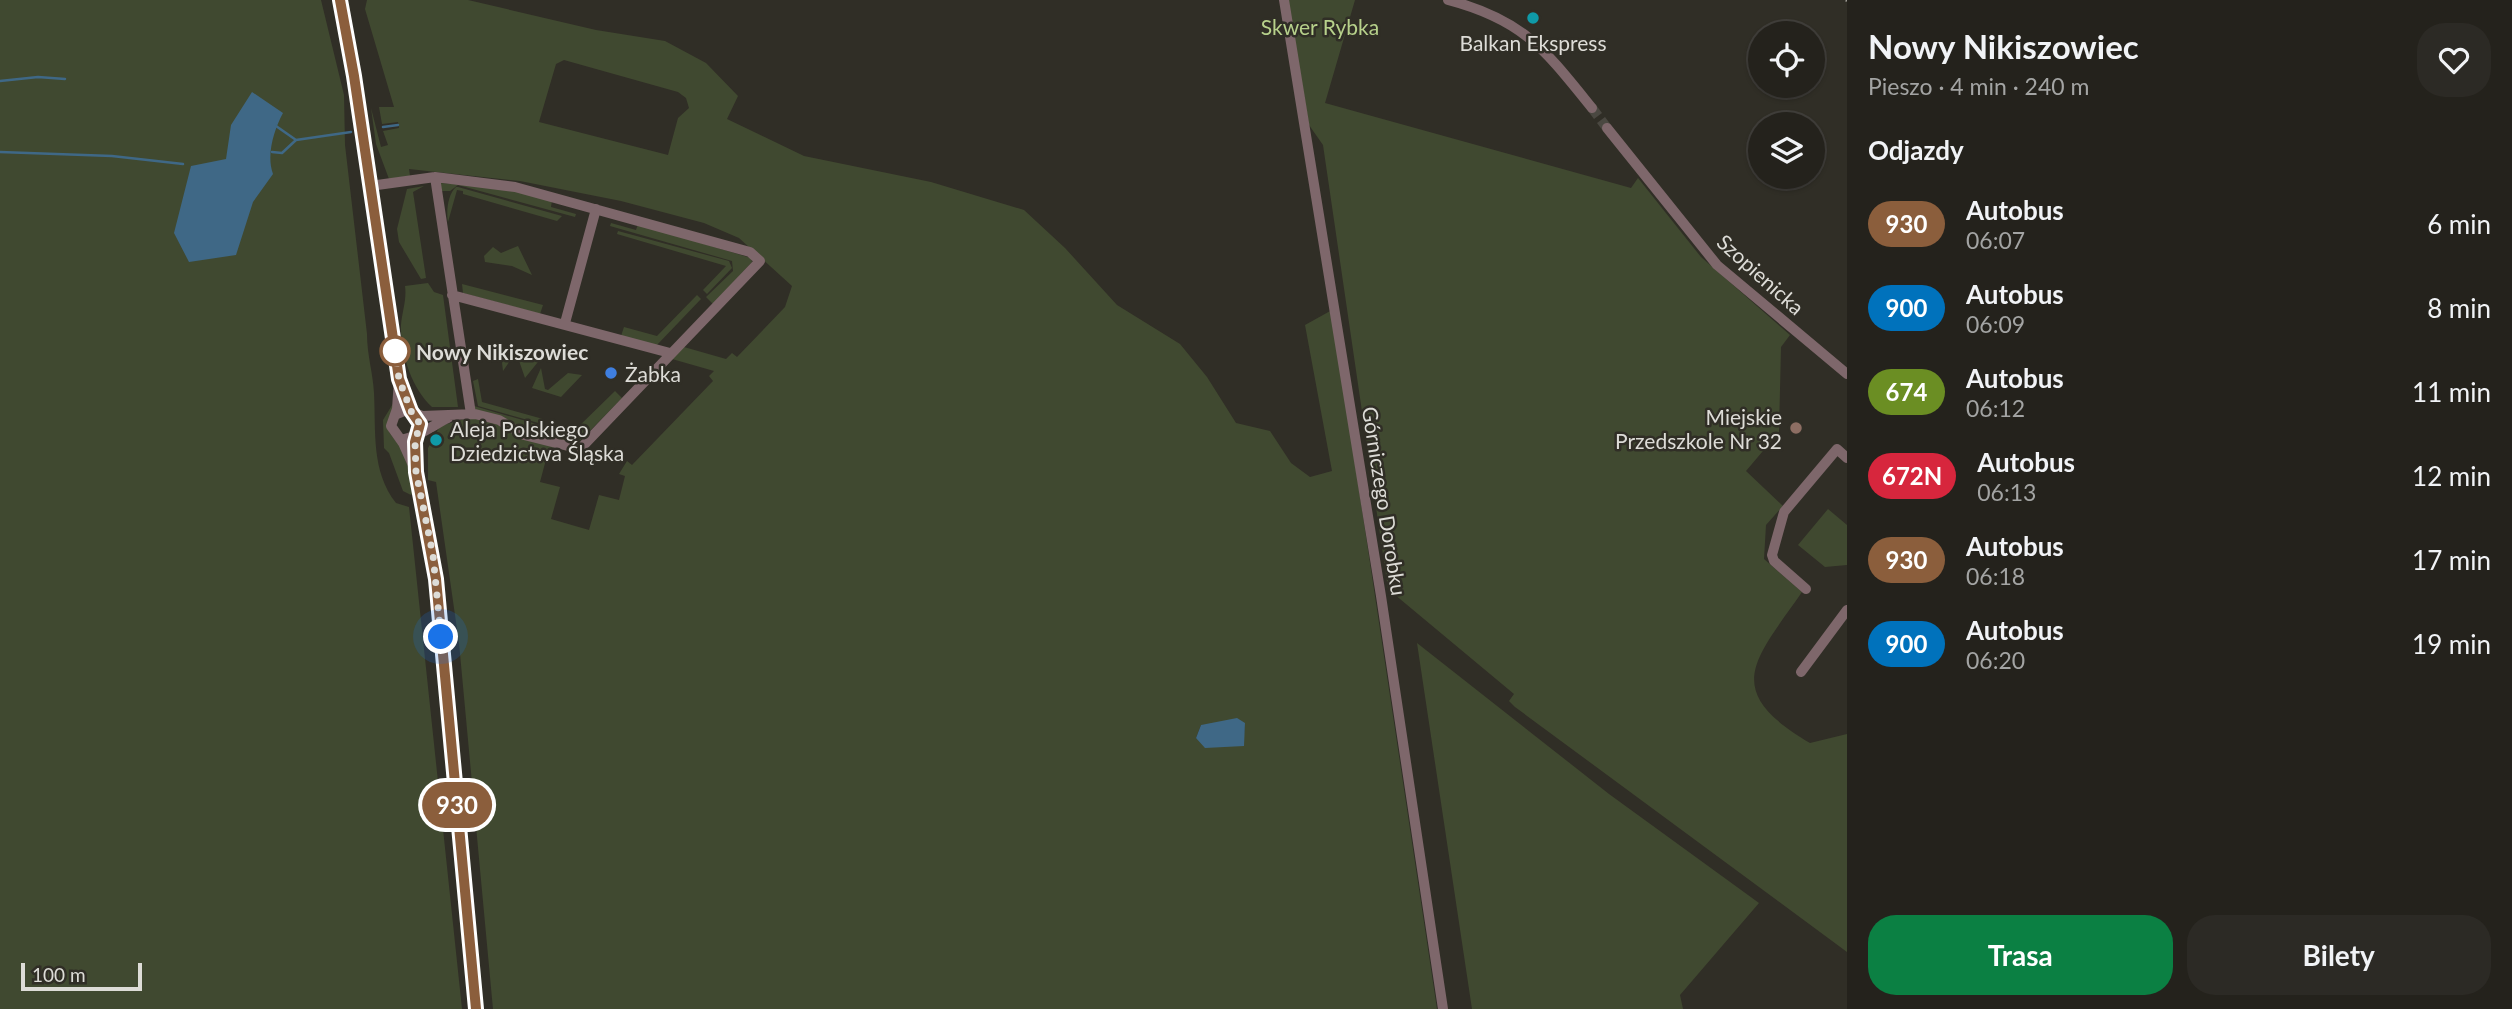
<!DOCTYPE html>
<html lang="pl">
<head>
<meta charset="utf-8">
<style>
	:root { --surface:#24221c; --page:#2c2a25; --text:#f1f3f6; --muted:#a3a4a3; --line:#413f3b; --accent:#0b8043 }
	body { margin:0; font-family:Lato,sans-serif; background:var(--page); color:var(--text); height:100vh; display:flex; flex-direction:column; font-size:26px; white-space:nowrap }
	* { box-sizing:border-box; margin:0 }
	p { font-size:23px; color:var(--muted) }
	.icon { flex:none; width:38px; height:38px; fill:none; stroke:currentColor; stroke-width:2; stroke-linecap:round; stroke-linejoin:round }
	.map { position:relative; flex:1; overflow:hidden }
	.details { display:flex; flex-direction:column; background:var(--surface); width:665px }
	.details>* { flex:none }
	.badge { padding:0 14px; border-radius:23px; font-size:24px; line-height:46px }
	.fabs { position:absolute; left:1748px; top:21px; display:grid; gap:14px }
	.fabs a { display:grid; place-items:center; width:77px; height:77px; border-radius:50%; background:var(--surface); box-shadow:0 2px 5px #0004,0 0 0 2px var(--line); font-size:35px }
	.scale { position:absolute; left:21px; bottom:18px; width:121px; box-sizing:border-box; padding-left:7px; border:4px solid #dddcd7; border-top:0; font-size:19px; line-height:24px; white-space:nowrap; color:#dddcd7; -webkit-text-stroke:5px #302e26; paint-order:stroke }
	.you { position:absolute; width:35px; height:35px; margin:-18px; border:5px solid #fff; border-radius:50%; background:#1a73e8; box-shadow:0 0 0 10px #1a73e833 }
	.map>.badge { position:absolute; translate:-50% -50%; box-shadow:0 0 0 4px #fff }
	h2 { padding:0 21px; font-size:26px; line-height:63px }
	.round { display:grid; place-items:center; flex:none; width:74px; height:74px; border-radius:28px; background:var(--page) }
	.overview { display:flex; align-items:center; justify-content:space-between; height:119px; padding:0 21px }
	h1 { font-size:33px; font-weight:700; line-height:52px }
	.action { display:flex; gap:14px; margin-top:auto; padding:14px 21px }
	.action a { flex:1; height:80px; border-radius:28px; background:var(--accent); color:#fff; font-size:28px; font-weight:700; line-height:80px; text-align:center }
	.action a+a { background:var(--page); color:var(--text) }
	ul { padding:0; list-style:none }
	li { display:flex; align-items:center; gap:21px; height:84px; padding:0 21px }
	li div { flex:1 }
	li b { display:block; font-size:26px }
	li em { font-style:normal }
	li .badge { min-width:77px; font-weight:700; text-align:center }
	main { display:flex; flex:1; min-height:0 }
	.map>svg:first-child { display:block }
	.green { fill:#404930; fill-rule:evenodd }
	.water { fill:#3f6886 }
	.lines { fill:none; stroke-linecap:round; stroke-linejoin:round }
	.stream { stroke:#3f6886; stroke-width:2.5 }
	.minor-tunnel { stroke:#4a4841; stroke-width:10; stroke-dasharray:10 5; stroke-linecap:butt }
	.minor { stroke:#7e676b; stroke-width:10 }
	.rail { stroke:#a2a09a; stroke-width:2.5; stroke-dasharray:9 9; stroke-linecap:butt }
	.line-casing { stroke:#fff; stroke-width:16 }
	.line { stroke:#8b5e3c; stroke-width:10 }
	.walk { stroke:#dddcd7; stroke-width:7; stroke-dasharray:0 12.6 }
	.culture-dot { fill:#0f9aa8; stroke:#302e26; stroke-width:2.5 }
	.stop-dot { fill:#fff; stroke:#8b5e3c; stroke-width:3.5 }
	.shop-dot { fill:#3f7fe0; stroke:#302e26; stroke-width:2.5 }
	.education-dot { fill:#8d6e63; stroke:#302e26; stroke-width:2.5 }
	.labels { text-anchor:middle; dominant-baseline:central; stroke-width:5; stroke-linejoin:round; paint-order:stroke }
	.park-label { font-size:21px; fill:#b7d18b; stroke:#302e26 }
	.poi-label { font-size:21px; fill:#dddcd7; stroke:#302e26; text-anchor:start }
	.street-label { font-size:21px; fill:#dddcd7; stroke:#302e26 }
	.stop-label { font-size:21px; font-weight:bold; fill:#dddcd7; stroke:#302e26; text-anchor:start }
</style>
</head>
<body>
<main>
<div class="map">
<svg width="1847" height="1009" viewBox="0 0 1847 1009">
	<rect width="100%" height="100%" fill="#302e26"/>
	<path class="green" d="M0 0H321L344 95 345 145 367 334C367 355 373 373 374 393 376 432 371 471 396 503L409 507 462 1009H0Z
		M367 0H468L596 30 665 41 706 63 738 96 727 119 804 156 931 182 1024 210 1065 248 1117 305 1180 344 1207 377 1236 423 1270 431 1291 463 1310 477 1332 471 1305 325 1332 310 1437 1009H493L459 643 436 482 428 480V448L440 426 472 417 495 423 553 447 555 453 548 452 540 482 560 487 551 519 589 530 599 495 619 500 625 476 619 474 627 461 632 465 713 381 709 376 714 371 672 359 684 347 726 359 732 353 737 357 785 307 792 286 739 238 704 223 621 201 520 181 409 169 410 176 389 179 376 144 371 108 381 147 388 145 383 131 399 128 398 122 382 124 379 107H394L365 9ZM564 60 678 92 686 98 689 108 678 118 668 155 539 122 556 64ZM1245 723 1243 746 1196 738 1201 725Z
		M1288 0H1355L1325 103 1631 188 1638 178 1701 257 1790 335 1781 347 1779 432 1746 471 1783 506 1766 525 1764 559 1802 592C1755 660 1720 690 1810 743L1847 734V952L1515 707 1509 701 1514 694 1388 589 1323 145 1309 125Z
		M441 183 509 189 552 200 551 207 576 214 575 217 458 185 450 191H440Z
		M424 186 413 192 426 278 421 279 399 242 397 229 407 189Z
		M456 187H458L562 216 557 221 463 194V191L457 190 448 222C446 211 448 194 456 187Z
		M611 223 636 230 638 224 751 258 752 262 713 304 706 297 733 271 732 261 610 226Z
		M618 231 729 261 732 268 707 294 703 290 726 266 617 234Z
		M518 246 532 275 512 266 485 262 484 256 493 247 501 253Z
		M428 283 434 292 443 295 458 407H432C412 389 400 353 401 325 402 312 407 299 405 286Z
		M462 284 543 305 540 314 463 293Z
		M697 295 701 299 656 346 621 336 624 327 657 336Z
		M500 346 542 357 525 378 516 352 503 371Z
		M541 368 545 389 548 390 568 373 582 375 561 397 532 388Z
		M478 379 482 402 543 419 542 424 478 406 473 381Z
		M615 391 622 398 577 444 519 430 474 409V406L571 434Z
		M394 402 389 432 404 452 415 491 411 495 403 491 389 453 384 448 383 420Z
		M1828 509 1847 525V565L1825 567 1798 545Z
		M1417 643 1609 794 1759 903 1680 995 1683 1009H1472Z"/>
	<path class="water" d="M252 92 283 113C274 130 266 155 273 174L253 202 236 255 189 262 174 233 191 166 226 159 231 125Z
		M1237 718 1245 723 1244 746 1205 748 1196 738 1201 725Z"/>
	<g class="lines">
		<path class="stream" d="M0 81 38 77 65 79
			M276 126 296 140
			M383 127 398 125
			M0 152 112 156 183 164
			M272 152 282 153 296 140 351 132"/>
		<path class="minor-tunnel" d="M1592 108 1607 128"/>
		<path class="minor" d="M340 0 354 76 399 379 397 409 391 426 403 443 416 472 433 555 476 1009
			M1284 0 1381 596 1443 1009
			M1448 0C1524 20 1545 50 1592 108
			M1607 128 1717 265 1847 374
			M435 177 471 414
			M370 186 435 177 515 187 750 252 760 261 580 449 524 435 499 420 475 414 422 416 407 410 395 415
			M452 295 670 353
			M565 323 596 209
			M400 381 411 411
			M416 436V468
			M400 439C412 441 435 424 448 418
			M1806 589 1774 561 1772 555 1784 512 1837 449 1847 458
			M1801 672 1847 610"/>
		<path class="rail" d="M1846 0 1847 1"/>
	</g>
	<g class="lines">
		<defs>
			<path id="line" d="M340 0 354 76 399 379 411 411 420 424 415 442 416 472 436 579 476 1009"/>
		</defs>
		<use href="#line" class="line-casing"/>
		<use href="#line" class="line"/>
		<path class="walk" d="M395 351 399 379 411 411 420 424 415 442 416 472 433 555 441 637"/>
	</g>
	<g class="culture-dot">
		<circle cx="1533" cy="18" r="7"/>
		<circle cx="436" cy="440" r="7"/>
	</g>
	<circle class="stop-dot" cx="395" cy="351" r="14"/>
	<circle class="shop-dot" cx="611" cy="373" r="7"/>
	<circle class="education-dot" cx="1796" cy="428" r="7"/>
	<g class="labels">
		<g class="park-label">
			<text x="1320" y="26">Skwer Rybka</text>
		</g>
		<g class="poi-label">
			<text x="1533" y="42" text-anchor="middle">Balkan Ekspress</text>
			<text x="625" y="373">Żabka</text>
			<text x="1782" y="416" text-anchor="end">Miejskie<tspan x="1782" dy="24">Przedszkole Nr 32</tspan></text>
			<text x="450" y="428">Aleja Polskiego<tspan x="450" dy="24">Dziedzictwa Śląska</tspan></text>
		</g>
		<g class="street-label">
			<text transform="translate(1761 274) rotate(42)">Szopienicka</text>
			<text transform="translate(1385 501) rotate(81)">Górniczego Dorobku</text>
		</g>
		<g class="stop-label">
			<text x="416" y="351">Nowy Nikiszowiec</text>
		</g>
	</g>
</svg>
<div class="fabs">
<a><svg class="icon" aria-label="locate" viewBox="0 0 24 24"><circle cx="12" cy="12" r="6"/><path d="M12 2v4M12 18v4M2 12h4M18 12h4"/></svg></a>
<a><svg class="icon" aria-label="layers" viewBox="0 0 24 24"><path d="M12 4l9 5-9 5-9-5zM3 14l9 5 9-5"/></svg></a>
</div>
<div class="scale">100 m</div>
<div class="you" style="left:441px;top:637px"></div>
<b class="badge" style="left:457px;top:805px;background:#8b5e3c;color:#fff">930</b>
</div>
<section class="details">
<div class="overview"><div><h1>Nowy Nikiszowiec</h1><p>Pieszo · 4 min · 240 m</p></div><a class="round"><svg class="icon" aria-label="heart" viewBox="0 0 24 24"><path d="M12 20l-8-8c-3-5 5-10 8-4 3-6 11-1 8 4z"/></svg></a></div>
<h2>Odjazdy</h2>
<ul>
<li><span class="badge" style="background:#8b5e3c;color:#fff">930</span><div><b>Autobus</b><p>06:07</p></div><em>6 min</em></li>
<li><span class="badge" style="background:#0072bc;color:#fff">900</span><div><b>Autobus</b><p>06:09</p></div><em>8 min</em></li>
<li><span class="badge" style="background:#6b8e23;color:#fff">674</span><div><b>Autobus</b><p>06:12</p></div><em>11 min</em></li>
<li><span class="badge" style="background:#d7263d;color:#fff">672N</span><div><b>Autobus</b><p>06:13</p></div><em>12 min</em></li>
<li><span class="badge" style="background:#8b5e3c;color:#fff">930</span><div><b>Autobus</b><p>06:18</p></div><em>17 min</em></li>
<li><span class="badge" style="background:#0072bc;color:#fff">900</span><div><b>Autobus</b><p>06:20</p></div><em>19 min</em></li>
</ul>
<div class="action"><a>Trasa</a><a>Bilety</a></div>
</section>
</main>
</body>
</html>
